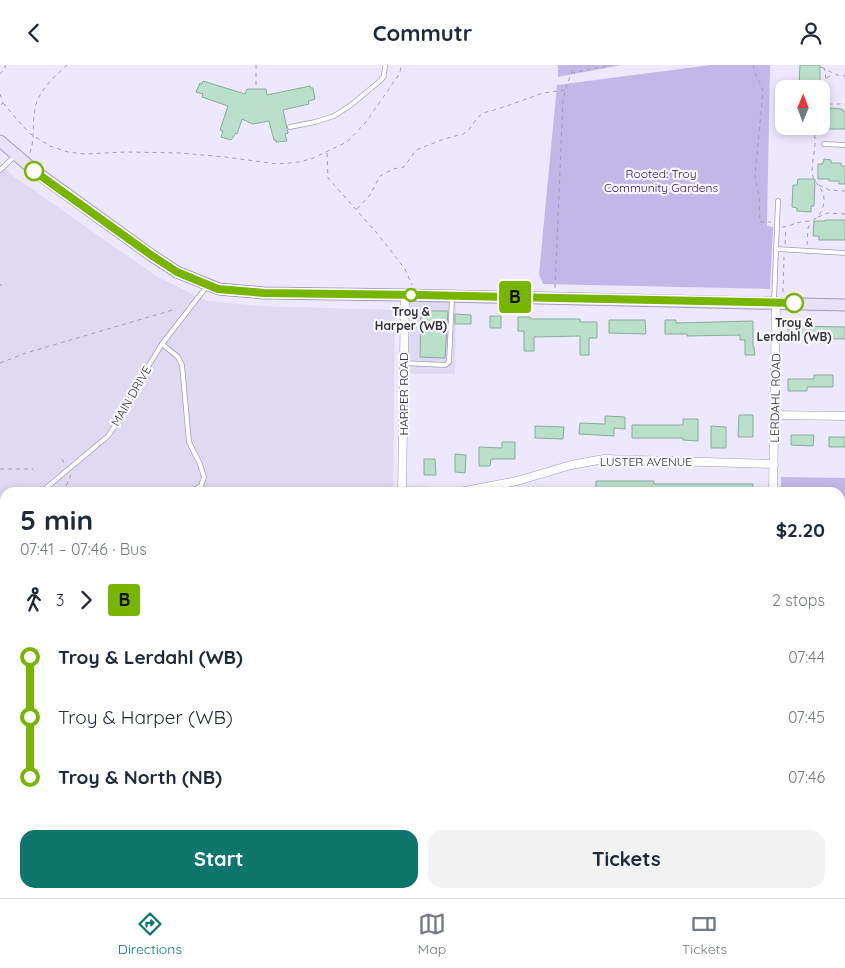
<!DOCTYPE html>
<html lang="en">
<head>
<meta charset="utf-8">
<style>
	:root { --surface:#fff; --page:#f2f2f3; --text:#1f2937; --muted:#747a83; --line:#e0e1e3; --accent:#0f766e }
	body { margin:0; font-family:Quicksand,sans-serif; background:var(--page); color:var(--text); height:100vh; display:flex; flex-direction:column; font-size:19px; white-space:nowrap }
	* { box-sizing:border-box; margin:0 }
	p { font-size:16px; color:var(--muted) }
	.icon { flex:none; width:28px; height:28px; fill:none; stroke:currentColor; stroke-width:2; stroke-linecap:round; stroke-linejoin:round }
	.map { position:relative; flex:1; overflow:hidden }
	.panel { position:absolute; left:0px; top:422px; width:845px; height:411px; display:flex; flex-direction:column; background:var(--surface); border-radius:15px 15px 0 0; box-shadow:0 2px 8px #0003 }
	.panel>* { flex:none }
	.badge { padding:0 10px; border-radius:4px; font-size:18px; line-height:32px }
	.needle { width:32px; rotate:1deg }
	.buttons { position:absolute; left:775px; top:15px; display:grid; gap:10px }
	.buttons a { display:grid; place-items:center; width:55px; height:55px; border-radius:10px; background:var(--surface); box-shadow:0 2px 8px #0003; font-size:25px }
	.map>.badge { position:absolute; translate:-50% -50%; box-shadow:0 0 0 2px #fff }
	.legs { display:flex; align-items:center; gap:8px; height:55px; padding:0 20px; font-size:16px }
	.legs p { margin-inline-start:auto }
	.overview { display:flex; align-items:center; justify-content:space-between; height:85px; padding:0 20px }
	h1 { font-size:28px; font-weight:700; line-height:38px }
	.cta { display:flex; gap:10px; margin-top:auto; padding:10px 20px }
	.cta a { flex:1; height:58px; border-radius:15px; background:var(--accent); color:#fff; font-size:20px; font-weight:700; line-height:58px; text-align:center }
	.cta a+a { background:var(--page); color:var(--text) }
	ul { padding:0 20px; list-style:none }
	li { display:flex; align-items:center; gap:18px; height:60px; font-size:19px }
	li i { display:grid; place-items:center; width:8px; height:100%; margin:0 6px; background:currentColor }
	li i::after { content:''; width:12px; height:12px; margin:-6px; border:4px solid; border-radius:50%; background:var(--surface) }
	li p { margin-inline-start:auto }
	li:first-child i { background:linear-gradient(#0000 50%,currentColor 0) }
	li:last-child i { background:linear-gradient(currentColor 50%,#0000 0) }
	header { display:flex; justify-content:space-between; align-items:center; height:65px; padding:0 20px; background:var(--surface); font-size:22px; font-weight:700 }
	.dock { display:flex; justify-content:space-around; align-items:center; height:70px; border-top:1px solid var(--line); background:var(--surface); font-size:14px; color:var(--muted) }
	.dock a { display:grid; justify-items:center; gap:2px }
	.dock .on { color:var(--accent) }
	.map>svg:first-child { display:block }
	.built { fill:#dfd9f2 }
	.green { fill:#c3b7e7 }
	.building { fill:#bae0cc; stroke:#87ac98 }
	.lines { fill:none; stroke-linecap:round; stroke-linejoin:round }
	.lane-casing { stroke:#a29abb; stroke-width:5.5 }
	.street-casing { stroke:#a29abb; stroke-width:9 }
	.secondary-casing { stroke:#a29abb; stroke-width:13 }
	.path { stroke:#a29eb0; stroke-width:1; stroke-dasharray:4 4; stroke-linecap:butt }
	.lane { stroke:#fff; stroke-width:4 }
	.street { stroke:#fff; stroke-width:8 }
	.secondary { stroke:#e8e1f8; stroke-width:11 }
	.line-1-casing { stroke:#fff; stroke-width:11 }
	.line-1 { stroke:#78b500; stroke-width:8 }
	.stop-1-dot { fill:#fff; stroke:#78b500; stroke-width:2.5 }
	.labels { text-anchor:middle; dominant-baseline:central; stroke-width:4.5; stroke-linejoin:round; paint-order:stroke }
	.park-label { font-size:12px; fill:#321160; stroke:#f9f8ff }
	.stop-label { font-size:12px; font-weight:bold; fill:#322f3c; stroke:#f9f8ff }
	.street-label { font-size:12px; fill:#322f3c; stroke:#f9f8ff }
</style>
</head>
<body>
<header><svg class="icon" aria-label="back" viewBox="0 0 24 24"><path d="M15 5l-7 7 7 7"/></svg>Commutr<svg class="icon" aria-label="person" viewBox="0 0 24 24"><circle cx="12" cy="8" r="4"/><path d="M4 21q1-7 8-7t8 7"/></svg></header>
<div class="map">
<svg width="845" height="833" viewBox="0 0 845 833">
	<rect width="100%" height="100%" fill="#ede8fe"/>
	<path class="built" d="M0 97 12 110 156 211 207 236 258 241 395 245 393 427 5 428V829H393V833H0Z
		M405 230 456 231 455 309H404Z"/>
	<path class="green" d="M558 0H621L558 12Z
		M711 0H770L767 161 773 162 770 224 543 219 539 209 557 20Z
		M781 412 845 413V502L840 503V428L781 427Z"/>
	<path class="building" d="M800 0H820V22H817V24H804V21H799Z
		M203 16 245 29 247 24H266L267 30 310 21 311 23H313L315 34 308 36 309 39 283 45 288 68 285 69 287 76 276 77V75H274L269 56 253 59 242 54 237 69 236 68 231 75 221 72 223 66 220 65 228 41 202 32 203 29 196 27 200 18 202 19Z
		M830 43 842 44V46H845V64H823V60H821V46L830 45Z
		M824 94 831 95V98H841V101H845V119H839V116H829V114H818V99H823Z
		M798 114H815L814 141H811V147L797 146V143L792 142 793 120H797Z
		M825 155H845V175H819V171H813L814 156H825Z
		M421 246H448L445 293 420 292Z
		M455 249 471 250V259H455Z
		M490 251H501V263H490Z
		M518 252H530V254H580V257H597V273H589V290H580V271L534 272V286H524V266H518Z
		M609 255H645L646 269 609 268Z
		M665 255H676V258L753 256V282H754L755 290H745V275H740V270L687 271V269H665Z
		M788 261 845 262V274L788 273Z
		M814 310H833V322H807V326H788V314H814Z
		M739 350H753V372H738Z
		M605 351 625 352V364L614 363V371L579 369 580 358 605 359Z
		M683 354H698V376L683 375V373H632V360H683Z
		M535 361 564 362 563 374 535 373Z
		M711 361 726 362V383H711Z
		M791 370H814L813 381 791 380Z
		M829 372H845V382H829Z
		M502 377H515V394H491L490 401H479V382L502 383Z
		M455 389 466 390 465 408 455 407Z
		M424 394H435L436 410H424Z
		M596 416H654V419H753V428H596Z"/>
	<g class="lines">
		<defs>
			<path id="lane" d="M290 62 315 57 334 51 351 40 381 15 384 11 385 0
				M824 79 845 80
				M0 105 15 91
				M776 184 845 188
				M774 236 778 136
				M162 279 178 292 182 300 189 377 200 399 204 412 201 421 189 428
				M403 298 445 300 449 297 452 233
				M40 428 108 371 119 355 144 308 162 279 207 221
				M0 458 5 455"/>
			<path id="street" d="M774 350 845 351
				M402 426 460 427 517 416 571 400 604 394 774 399
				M402 428 405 230
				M773 428 776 238
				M840 603 845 604
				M840 758 845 757
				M400 829 401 833
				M470 833 493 829"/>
			<path id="secondary" d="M0 76 35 106 151 190 177 207 219 224 264 228 405 230 845 240"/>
		</defs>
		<use href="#lane" class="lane-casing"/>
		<use href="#street" class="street-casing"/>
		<use href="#secondary" class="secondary-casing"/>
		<path class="path" d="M256 0V24
			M753 0C754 9 760 17 763 26L755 111 759 131 760 157H771
			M821 2 837 10 845 11
			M571 8 612 0
			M0 9 5 4V0
			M827 13 833 9
			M0 29 3 38 0 40
			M821 37C827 28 827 13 824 3
			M3 38 29 68 50 81 68 87 85 89 126 87 181 88 225 92 278 99 299 97 311 94 347 77 366 57 400 8 401 0
			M821 41 826 39H845
			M30 88C35 74 32 59 35 44 38 26 54 12 67 0
			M327 88 328 113 376 167 405 204 412 220
			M819 120 829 125 845 126
			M357 144 370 130 380 111 393 104 404 102 416 85 444 74 463 69 468 66 478 52 483 48 501 43 543 28 565 25
			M818 152 828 148 845 149
			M782 162C788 162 792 159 797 158 802 156 808 157 813 155 822 151 826 137 823 128 820 121 812 115 812 107 812 91 819 77 812 61
			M785 179 786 163
			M807 180 808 163 811 157
			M0 219 2 221
			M555 223 563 35 567 20 574 0
			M783 227 784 192
			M0 298 26 288 176 244
			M62 394 65 400
			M0 404H33
			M63 428 71 410
			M0 511 5 507
			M0 574 5 587
			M98 829 100 833
			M21 833 27 829
			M235 833V829"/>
		<use href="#lane" class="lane"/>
		<use href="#street" class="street"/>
		<use href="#secondary" class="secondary"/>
	</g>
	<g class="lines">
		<defs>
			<path id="line-1" d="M34 106 151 190 177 207 218 224 264 228 420 230 794 238"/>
		</defs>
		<use href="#line-1" class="line-1-casing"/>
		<use href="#line-1" class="line-1"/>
	</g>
	<g class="stop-1-dot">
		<circle cx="34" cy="106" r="9"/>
		<circle cx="411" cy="230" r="6"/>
		<circle cx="794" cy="238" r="9"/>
	</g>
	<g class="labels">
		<g class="park-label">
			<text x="661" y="108">Rooted: Troy<tspan x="661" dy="14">Community Gardens</tspan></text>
		</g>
		<g class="stop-label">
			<text x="411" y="246">Troy &amp;<tspan x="411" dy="14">Harper (WB)</tspan></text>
			<text x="794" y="257">Troy &amp;<tspan x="794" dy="14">Lerdahl (WB)</tspan></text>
		</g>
		<g class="street-label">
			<text transform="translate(403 329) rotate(-90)">HARPER ROAD</text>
			<text transform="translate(131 331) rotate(-60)">MAIN DRIVE</text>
			<text transform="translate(775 333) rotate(-89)">LERDAHL ROAD</text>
			<text x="646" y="396">LUSTER AVENUE</text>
		</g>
	</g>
</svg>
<div class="buttons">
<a><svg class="needle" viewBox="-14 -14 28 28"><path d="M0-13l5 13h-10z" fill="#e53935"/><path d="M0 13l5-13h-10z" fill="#747a83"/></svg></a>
</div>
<b class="badge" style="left:515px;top:232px;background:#78b500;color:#111">B</b>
<section class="panel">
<div class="overview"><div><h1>5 min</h1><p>07:41 – 07:46 · Bus</p></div><b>$2.20</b></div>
<div class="legs"><svg class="icon" aria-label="walk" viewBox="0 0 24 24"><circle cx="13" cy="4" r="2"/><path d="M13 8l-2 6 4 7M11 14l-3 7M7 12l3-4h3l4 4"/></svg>3<svg class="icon" aria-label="forward" viewBox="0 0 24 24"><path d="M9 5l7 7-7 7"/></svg><b class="badge" style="background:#78b500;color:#111">B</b><p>2 stops</p></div>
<ul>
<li><i style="color:#78b500"></i><b>Troy &amp; Lerdahl (WB)</b><p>07:44</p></li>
<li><i style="color:#78b500"></i><span>Troy &amp; Harper (WB)</span><p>07:45</p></li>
<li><i style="color:#78b500"></i><b>Troy &amp; North (NB)</b><p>07:46</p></li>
</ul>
<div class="cta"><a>Start</a><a>Tickets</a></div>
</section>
</div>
<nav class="dock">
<a class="on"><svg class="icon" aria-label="directions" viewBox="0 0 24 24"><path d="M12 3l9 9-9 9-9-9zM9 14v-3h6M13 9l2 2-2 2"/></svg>Directions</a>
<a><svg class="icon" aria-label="map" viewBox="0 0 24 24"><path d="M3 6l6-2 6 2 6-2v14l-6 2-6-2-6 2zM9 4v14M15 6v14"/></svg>Map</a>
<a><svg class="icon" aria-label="tickets" viewBox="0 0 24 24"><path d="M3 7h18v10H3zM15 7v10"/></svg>Tickets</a>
</nav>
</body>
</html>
